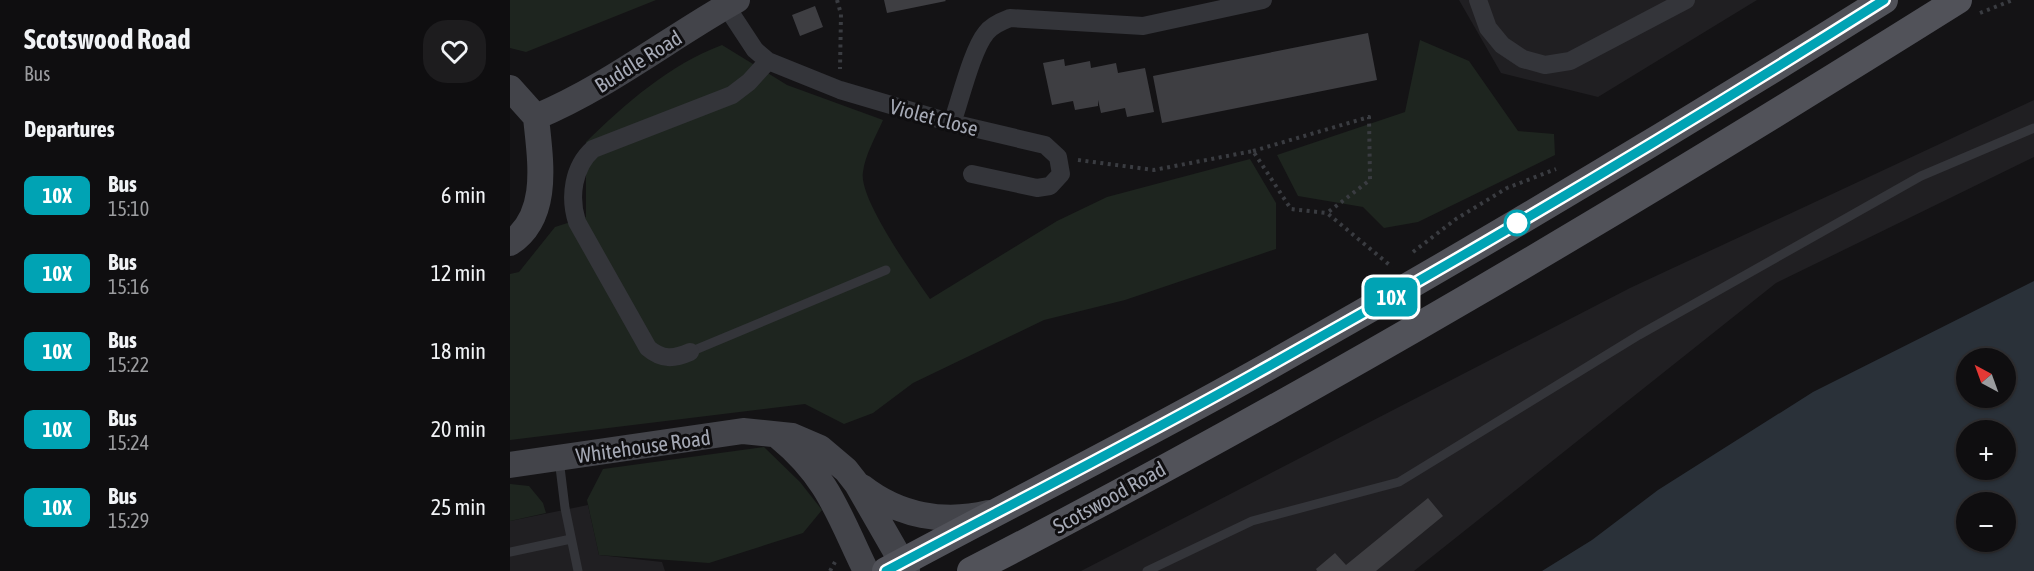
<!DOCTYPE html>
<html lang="en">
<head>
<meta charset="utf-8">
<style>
	:root { --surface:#0f0e10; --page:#1d1c1e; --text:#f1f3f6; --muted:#9b9c9f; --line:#2f2e30 }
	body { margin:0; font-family:"Asap Condensed",sans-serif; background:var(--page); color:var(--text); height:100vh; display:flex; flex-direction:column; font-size:22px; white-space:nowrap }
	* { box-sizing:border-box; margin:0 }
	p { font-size:20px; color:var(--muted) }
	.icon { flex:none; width:33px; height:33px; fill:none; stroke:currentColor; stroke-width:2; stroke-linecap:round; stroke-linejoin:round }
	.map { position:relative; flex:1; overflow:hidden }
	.panel { display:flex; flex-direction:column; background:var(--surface); width:510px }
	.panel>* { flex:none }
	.badge { padding:0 12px; border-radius:9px; font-size:21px; line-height:39px }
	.needle { width:39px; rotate:319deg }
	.controls { position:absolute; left:1446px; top:348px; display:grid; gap:12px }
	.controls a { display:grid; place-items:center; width:60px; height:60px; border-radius:50%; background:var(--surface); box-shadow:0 2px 4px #0004,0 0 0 2px var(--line); font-size:30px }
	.map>.badge { position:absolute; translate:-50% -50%; box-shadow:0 0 0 3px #fff }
	h2 { padding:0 24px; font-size:22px; line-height:54px }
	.round { display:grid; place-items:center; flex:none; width:63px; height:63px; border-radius:24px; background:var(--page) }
	.summary { display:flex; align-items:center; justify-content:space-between; height:102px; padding:0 24px }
	h1 { font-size:28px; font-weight:700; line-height:45px }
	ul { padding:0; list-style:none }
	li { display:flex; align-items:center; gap:18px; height:78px; padding:0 24px }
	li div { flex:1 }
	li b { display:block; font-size:22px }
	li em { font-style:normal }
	li .badge { min-width:66px; font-weight:700; text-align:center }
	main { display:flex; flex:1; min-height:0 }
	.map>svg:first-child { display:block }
	.built { fill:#201f22 }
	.green { fill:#1e251f }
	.water { fill:#2a3139; fill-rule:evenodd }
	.building { fill:#3e3e42 }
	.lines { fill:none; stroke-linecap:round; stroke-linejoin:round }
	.path { stroke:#3a3c41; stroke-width:4; stroke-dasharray:3 4.5; stroke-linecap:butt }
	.lane { stroke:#34353a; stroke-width:9 }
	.street { stroke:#34353a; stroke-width:18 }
	.secondary { stroke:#43444a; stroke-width:26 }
	.primary { stroke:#515259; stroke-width:28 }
	.line-casing { stroke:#fff; stroke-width:14 }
	.line { stroke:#00a3b4; stroke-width:9 }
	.stop-dot { fill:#fff; stroke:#00a3b4; stroke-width:3 }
	.labels { text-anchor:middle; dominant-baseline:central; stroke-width:6; stroke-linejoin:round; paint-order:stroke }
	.street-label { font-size:21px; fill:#a5a9b5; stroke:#0f0e10 }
</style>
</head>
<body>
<main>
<section class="panel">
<div class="summary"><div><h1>Scotswood Road</h1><p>Bus</p></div><a class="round"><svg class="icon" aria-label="heart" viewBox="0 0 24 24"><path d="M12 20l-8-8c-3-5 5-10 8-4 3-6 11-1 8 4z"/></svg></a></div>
<h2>Departures</h2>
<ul>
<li><span class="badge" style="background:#00a3b4;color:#fff">10X</span><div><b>Bus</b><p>15:10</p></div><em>6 min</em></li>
<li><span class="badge" style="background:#00a3b4;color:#fff">10X</span><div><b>Bus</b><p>15:16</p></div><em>12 min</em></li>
<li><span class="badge" style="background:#00a3b4;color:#fff">10X</span><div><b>Bus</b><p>15:22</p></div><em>18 min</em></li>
<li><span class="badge" style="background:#00a3b4;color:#fff">10X</span><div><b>Bus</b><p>15:24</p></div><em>20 min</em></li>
<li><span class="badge" style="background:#00a3b4;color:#fff">10X</span><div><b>Bus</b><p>15:29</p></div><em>25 min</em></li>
</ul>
</section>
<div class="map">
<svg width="1524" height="571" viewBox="0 0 1524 571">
	<rect width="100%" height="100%" fill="#141315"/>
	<path class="built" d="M949 0H1247L1088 97 991 73Z
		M1524 100V157L1266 283 904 571H571L1120 288Z
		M78 505 89 555 152 562 155 571H0V521Z"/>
	<path class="green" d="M0 0H146L16 52 0 48Z
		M910 40 959 61 1008 131 1044 134 1045 155 908 222 874 228 853 207 788 196 767 155 895 112Z
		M212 45 277 85 373 120C366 136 355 155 353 172 348 198 404 276 420 299L547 221 597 197 740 159 766 203V249L615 300 534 320 403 383 363 413 334 424 295 404 0 440V274L9 272 45 227 76 217V142C116 103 159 65 212 45Z
		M254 447 290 482 312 510 293 533 199 563 89 555 77 500 93 469Z
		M0 484 19 486 33 503 36 513 0 521Z"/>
	<path class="water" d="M1524 281V571H1032L1082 540 1148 490 1303 392ZM1456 358H1496V398H1456ZM1456 430H1496V470H1456ZM1456 502H1496V542H1456Z"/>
	<path class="building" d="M374 0H435L436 1 377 13Z
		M305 6 313 27 290 36 282 15Z
		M858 33 867 80 652 123 643 76Z
		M554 59 555 66 580 61 581 68 606 63 608 73 635 68 644 112 617 117 615 108 591 113 588 100V106L565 110 563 101 542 105 533 63Z
		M918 498 933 516 866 571H807L806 569 825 553 836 565Z"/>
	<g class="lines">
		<path class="path" d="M327 0 331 14 330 69
			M1470 13 1503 0
			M743 151 859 117 860 180 817 213
			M568 160 644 170 743 151 781 209 817 213 882 267
			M903 252 946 219 997 188 1046 169
			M320 571 325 562"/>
		<path class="lane" d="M180 352 376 270
			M49 459 55 508 68 571
			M0 552 61 539
			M637 571 742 521 889 482 1129 335 1411 176 1524 128"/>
		<path class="street" d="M968 0 978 28 992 45 1013 59 1035 65 1060 61 1176 0
			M216 6 245 50 258 61 330 90 442 123 535 145 548 157 551 174 540 186 527 188 462 174
			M442 123C450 101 462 50 476 33 481 26 492 21 500 18L633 26 753 0
			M180 352C164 359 152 360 138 348L67 222C59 197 63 167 83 149L222 95 239 82 258 61"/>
		<path class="secondary" d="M0 88 26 117
			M26 117C98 87 159 38 227 0
			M0 243C41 216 30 159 26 117
			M269 437C319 478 329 516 356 571
			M0 465 233 431 282 436 310 448 336 470 347 484 397 571
			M352 487C389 516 434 524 479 513"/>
		<path class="primary" d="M376 571C498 505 622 443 743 375 956 255 1166 130 1374 0
			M461 571C799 397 1126 202 1448 0"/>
	</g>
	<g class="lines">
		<defs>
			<path id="line" d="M376 571C498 506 622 443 743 375 956 256 1167 131 1374 0"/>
		</defs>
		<use href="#line" class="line-casing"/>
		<use href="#line" class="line"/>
	</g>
	<circle class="stop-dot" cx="1007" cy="223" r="12"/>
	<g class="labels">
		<g class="street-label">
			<text transform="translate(128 61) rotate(-32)">Buddle Road</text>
			<text transform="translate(424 117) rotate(15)">Violet Close</text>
			<text transform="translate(133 446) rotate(-8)">Whitehouse Road</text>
			<text transform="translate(599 497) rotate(-29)">Scotswood Road</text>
		</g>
	</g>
</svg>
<div class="controls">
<a><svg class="needle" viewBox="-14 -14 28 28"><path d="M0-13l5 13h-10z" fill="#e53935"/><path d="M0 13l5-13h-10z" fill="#9b9c9f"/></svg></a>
<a>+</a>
<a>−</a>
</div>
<b class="badge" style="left:881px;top:297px;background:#00a3b4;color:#fff">10X</b>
</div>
</main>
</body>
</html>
